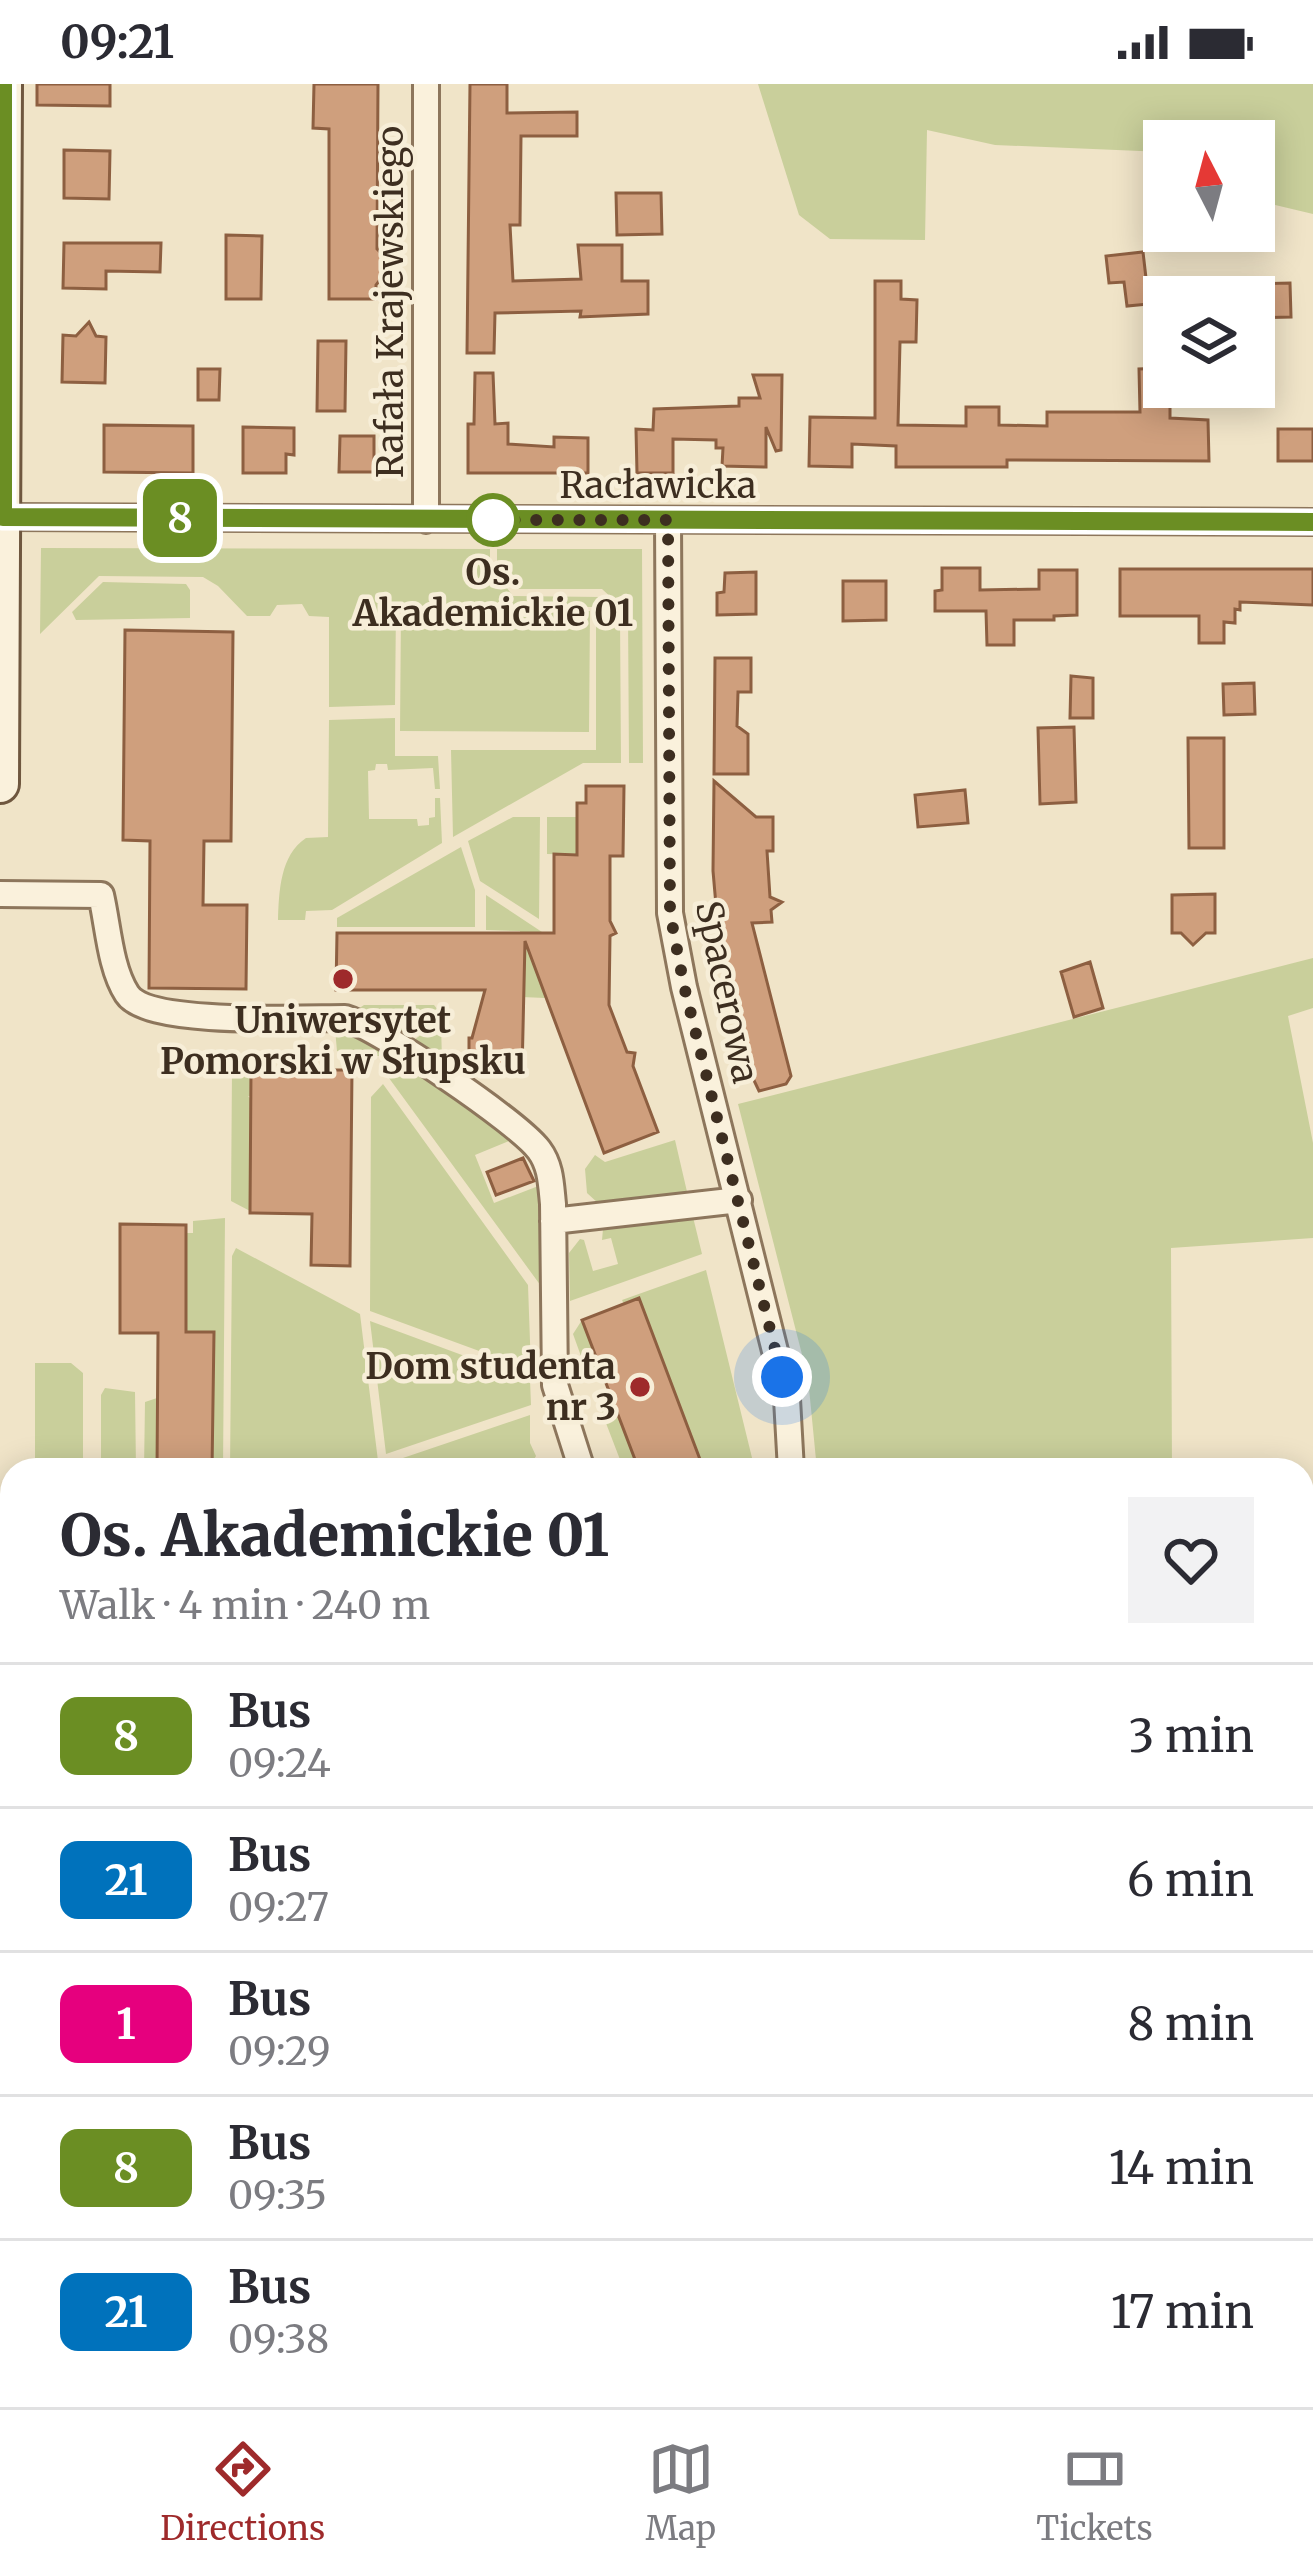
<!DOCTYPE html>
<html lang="en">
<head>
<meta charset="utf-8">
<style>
	:root { --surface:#fff; --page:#f2f2f3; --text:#2b2b33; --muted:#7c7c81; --line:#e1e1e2; --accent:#9e2a2b }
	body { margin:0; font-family:Merriweather,serif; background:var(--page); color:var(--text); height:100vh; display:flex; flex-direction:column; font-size:45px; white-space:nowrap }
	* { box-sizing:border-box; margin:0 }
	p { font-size:39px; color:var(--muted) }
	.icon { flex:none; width:66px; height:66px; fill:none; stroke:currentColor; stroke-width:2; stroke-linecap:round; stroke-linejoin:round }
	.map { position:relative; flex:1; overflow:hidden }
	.drawer { position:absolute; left:0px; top:1374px; width:1314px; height:951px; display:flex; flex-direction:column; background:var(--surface); border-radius:36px 36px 0 0; box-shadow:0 6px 30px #0003 }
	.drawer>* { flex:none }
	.badge { padding:0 24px; border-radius:18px; font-size:42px; line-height:78px }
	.needle { width:78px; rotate:354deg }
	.buttons { position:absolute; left:1143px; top:36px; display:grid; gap:24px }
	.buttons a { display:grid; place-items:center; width:132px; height:132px; border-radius:0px; background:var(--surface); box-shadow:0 6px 30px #0003; font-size:60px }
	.you { position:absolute; width:60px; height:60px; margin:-30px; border:9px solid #fff; border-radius:50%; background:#1a73e8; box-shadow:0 0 0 18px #1a73e833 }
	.map>.badge { position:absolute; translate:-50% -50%; box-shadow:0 0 0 6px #fff }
	.round { display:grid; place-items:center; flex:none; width:126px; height:126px; border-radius:0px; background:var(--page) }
	.summary { display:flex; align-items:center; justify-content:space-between; height:204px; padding:0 60px }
	h1 { font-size:57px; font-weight:800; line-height:90px }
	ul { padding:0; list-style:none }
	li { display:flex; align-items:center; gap:36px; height:144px; padding:0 60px; border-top:3px solid var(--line) }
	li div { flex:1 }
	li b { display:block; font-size:45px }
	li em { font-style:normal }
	li .badge { min-width:132px; font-weight:700; text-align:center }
	.status { display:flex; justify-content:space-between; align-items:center; height:84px; padding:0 60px; background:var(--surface); direction:ltr }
	.status svg { height:33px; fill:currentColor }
	.dock { display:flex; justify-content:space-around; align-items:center; height:168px; border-top:3px solid var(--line); background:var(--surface); font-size:33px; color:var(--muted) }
	.dock a { display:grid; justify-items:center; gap:6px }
	.dock .selected { color:var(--accent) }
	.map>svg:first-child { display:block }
	.green { fill:#c9cf9b }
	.building { fill:#cf9f7d; stroke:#8d5f41; stroke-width:3 }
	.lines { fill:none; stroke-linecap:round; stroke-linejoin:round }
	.street-casing { stroke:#8d765c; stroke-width:30 }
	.secondary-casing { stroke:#6f573f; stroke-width:42 }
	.street { stroke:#faf1dc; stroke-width:24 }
	.secondary { stroke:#faf1dc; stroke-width:36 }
	.line-casing { stroke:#fff; stroke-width:27 }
	.line { stroke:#6b8e23; stroke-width:18 }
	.walk { stroke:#3d2e20; stroke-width:12; stroke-dasharray:0 21.6 }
	.stop-dot { fill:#fff; stroke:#6b8e23; stroke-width:6 }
	.poi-dot { fill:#9e2a2b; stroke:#f7eed8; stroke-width:4.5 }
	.labels { text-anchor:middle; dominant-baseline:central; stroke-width:9; stroke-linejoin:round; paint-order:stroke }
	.street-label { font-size:36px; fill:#3d2e20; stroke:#f7eed8 }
	.stop-label { font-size:36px; font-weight:bold; fill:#3d2e20; stroke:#f7eed8 }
	.poi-label { font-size:36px; font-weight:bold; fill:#3d2e20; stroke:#f7eed8 }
</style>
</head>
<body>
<div class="status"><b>09:21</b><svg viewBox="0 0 49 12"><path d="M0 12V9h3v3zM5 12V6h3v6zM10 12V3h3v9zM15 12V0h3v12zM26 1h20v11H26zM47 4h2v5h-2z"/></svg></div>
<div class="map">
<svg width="1313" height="2323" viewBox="0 0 1313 2323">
	<rect width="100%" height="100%" fill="#f0e4c8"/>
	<path class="green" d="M758 0H1313V130L1254 116V57H1164V68L995 61 927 46 925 156 830 155 799 131Z
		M41 464 490 465V482L513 512 601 513 620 533 621 679H583L453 753 451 666H596V523L396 522 395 621 329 623V533L309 532 302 520 277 521 270 532H247L218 502 203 493 99 492 40 550Z
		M497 465H642L643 679H629L628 529 602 505H518L497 480Z
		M103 498 186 500 190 506V534L76 536 72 528Z
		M401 526 590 527 589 648 400 647Z
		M395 634V672H438L440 705H435L433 684 388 686 387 680H376L375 686 368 687 369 735H417L418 742 429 741V734L435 733V714H440L442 759 332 826 306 827 305 836H278C279 808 280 771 306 754L328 753 329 636Z
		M513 733H540L539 835 480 797 468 757Z
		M547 733H586V771L547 770Z
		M461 763 475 806V843H337V834Z
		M486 811 545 850V914L522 913 520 847 486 846Z
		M1313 874V924L1288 932 1313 1059V1154L1171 1164 1172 1386H817L808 1294 738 1020Z
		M364 921H434L438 926 404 948 358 925Z
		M438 938 441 942 442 975 414 956Z
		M339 943 390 966 383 972H358L337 967 335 945Z
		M399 972 510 1051 509 1057 475 1071 494 1119 541 1101V1202L386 990Z
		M232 986H251V1012H248L251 1015 250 1127 231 1117Z
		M383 1000 528 1201 531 1286 370 1227 371 1013Z
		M675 1056 688 1112 599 1120 587 1109 585 1085 595 1071 605 1078Z
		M693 1133 702 1170 570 1217 569 1169 580 1155 584 1156 593 1187 618 1180 611 1154 602 1156 603 1145Z
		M225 1134 223 1386H212L214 1248H186V1149H193V1137Z
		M236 1164 360 1230 378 1377 371 1386H230L232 1172Z
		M706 1186 755 1386H704L622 1216Z
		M582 1236 604 1292 590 1297 573 1250Z
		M370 1237 530 1296 531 1321 386 1370Z
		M35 1279H71L83 1289V1386H35Z
		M105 1304 135 1308 136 1386H101V1311Z
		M157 1314V1386H144L145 1318Z
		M612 1315 639 1386H624L599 1321Z
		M530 1331V1359L536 1372 528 1386H409L397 1376Z
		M55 2313 120 2316 115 2323H21Z
		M729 2313H1175V2323H728Z"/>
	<path class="building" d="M37 0H110V22L37 21Z
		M314 0H378L377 165 392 180 376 201V215H329V45L313 44Z
		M470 0H507V29L577 28V52H521L520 141H510L513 197 581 195 578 161H622V197H648V230L580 233 581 227 495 229 494 269H467Z
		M64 66 110 67 109 115 64 114Z
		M616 109H661L662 150 617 151Z
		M226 151 262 152 261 215H226Z
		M64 159H161L160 188 106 187V205L63 204Z
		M1143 168 1149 220 1127 222 1124 198 1109 199 1106 172Z
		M875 197H901V215L917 216 916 258H900L898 341 966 342V323H999V341L1047 342V328H1140L1139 285 1164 284V303H1170V334L1208 336 1209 377 1007 376V383H896V362L852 360V383L809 382 810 333 875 334Z
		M1290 199 1291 233 1254 234V200Z
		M89 238 96 252 106 253 105 299 62 298 63 251 76 252Z
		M318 257H346L345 327H317Z
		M198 285H220L219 316H198Z
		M475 289H493L495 340 508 339V360L554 363V353L588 354V389H468V340H474Z
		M753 291H782L781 366 776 367 766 343V383L722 382 723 364H716V356L673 355V389H637L636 345 653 346 654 325 739 322V314H760Z
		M104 341 193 342V389L104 388Z
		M243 343 294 344V371L286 370V389H243Z
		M1278 345H1313V377H1278Z
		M340 352H374V388H339Z
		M942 484H980V506L1039 505V486H1077V531L1054 532V536H1014V561H987L986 527H935V507L942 506Z
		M1120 485H1313V521L1240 518V526L1235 525V539L1224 538V559H1199V532H1120Z
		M756 488V530L717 531V509L724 508 725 489Z
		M843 497H886V536L843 537Z
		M125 546 233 548 231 757H204L203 821H247L246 905 149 904 150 757 123 756Z
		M715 574H751V608H738L737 642 748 650V690H714Z
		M1071 592 1093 594V634H1070Z
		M1254 599 1255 630 1224 631 1223 600Z
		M1074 643 1076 718 1040 720 1038 644Z
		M1188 654H1224V764H1189Z
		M714 697 756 733H773V767H767L770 813 782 818 771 826 772 838 752 839 791 992 786 1000 759 1007 740 967 745 965 743 954 719 856 713 787Z
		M586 702H624L623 772H610V837L616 849 610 852 609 921 627 968 635 969 633 982 658 1048 604 1069 525 857 522 989 469 988V954H472L485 906H336L337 849H554V770L577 771V719H586Z
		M965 706 968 739 918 743 915 711Z
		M1215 810V849H1206L1193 861 1181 849H1172V811Z
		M1090 878 1103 924 1074 933 1061 888Z
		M251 986H352L350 1182 311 1181 312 1130 250 1129Z
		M523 1074 534 1097 496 1111 487 1088Z
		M120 1140 186 1141V1248H214L212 1386H157L158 1249H120Z
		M639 1214 704 1386H639L582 1236Z"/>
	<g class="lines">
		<defs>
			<path id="street" d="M426 0V436
				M3 433 1313 438
				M668 436 670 829 684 903 787 1315 791 1386
				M0 810 101 811C108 841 110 884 127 910 148 942 303 934 345 934 379 944 518 1038 539 1066 551 1082 551 1101 553 1120L555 1301 582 1386
				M553 1137 739 1116
				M0 1760H12
				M712 2323 713 2313"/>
			<path id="secondary" d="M0 700 3 0
				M0 2202C13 2223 13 2243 0 2265
				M173 2313 188 2323"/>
		</defs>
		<use href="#street" class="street-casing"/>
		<use href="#secondary" class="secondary-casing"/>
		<use href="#street" class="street"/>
		<use href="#secondary" class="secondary"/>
	</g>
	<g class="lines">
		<defs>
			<path id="line" d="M3 0V433L1313 438"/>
		</defs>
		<use href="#line" class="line-casing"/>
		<use href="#line" class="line"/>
		<path class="walk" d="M493 436H668L670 829 684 902 782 1293"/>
	</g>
	<circle class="stop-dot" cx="493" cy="436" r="24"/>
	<g class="poi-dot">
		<circle cx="343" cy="895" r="12"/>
		<circle cx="640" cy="1303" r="12"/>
	</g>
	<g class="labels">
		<g class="street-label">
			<text transform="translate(390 218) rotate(-90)">Rafała Krajewskiego</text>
			<text x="658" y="401">Racławicka</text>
			<text transform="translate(727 908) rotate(78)">Spacerowa</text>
		</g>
		<g class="stop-label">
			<text x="493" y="488">Os.<tspan x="493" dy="41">Akademickie 01</tspan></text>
		</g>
		<g class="poi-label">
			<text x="343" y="936">Uniwersytet<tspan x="343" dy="41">Pomorski w Słupsku</tspan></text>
			<text x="616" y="1282" text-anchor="end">Dom studenta<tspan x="616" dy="41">nr 3</tspan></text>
		</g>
	</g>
</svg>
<div class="buttons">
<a><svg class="needle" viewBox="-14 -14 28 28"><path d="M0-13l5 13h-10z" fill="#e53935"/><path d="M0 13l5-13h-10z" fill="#7c7c81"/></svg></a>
<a><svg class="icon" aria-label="layers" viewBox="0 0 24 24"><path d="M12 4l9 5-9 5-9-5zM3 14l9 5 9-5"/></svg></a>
</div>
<div class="you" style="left:782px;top:1293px"></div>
<b class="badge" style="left:180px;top:434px;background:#6b8e23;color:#fff">8</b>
<section class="drawer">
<div class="summary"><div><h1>Os. Akademickie 01</h1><p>Walk · 4 min · 240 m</p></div><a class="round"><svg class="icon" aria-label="heart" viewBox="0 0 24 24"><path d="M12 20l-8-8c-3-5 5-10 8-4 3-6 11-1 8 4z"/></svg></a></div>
<ul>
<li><span class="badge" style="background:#6b8e23;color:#fff">8</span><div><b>Bus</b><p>09:24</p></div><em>3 min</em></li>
<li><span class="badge" style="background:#0072bc;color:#fff">21</span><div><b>Bus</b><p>09:27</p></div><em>6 min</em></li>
<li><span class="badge" style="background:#e6007e;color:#fff">1</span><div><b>Bus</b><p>09:29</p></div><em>8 min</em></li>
<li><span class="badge" style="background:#6b8e23;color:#fff">8</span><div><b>Bus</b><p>09:35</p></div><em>14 min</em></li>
<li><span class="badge" style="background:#0072bc;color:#fff">21</span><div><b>Bus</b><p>09:38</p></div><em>17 min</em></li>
</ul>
</section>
</div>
<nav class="dock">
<a class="selected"><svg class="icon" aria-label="directions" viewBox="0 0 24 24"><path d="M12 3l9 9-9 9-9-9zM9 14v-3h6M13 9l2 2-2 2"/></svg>Directions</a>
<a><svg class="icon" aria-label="map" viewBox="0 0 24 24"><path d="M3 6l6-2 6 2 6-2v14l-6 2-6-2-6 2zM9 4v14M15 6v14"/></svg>Map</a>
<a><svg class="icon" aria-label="tickets" viewBox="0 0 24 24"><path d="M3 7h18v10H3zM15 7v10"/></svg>Tickets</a>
</nav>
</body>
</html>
